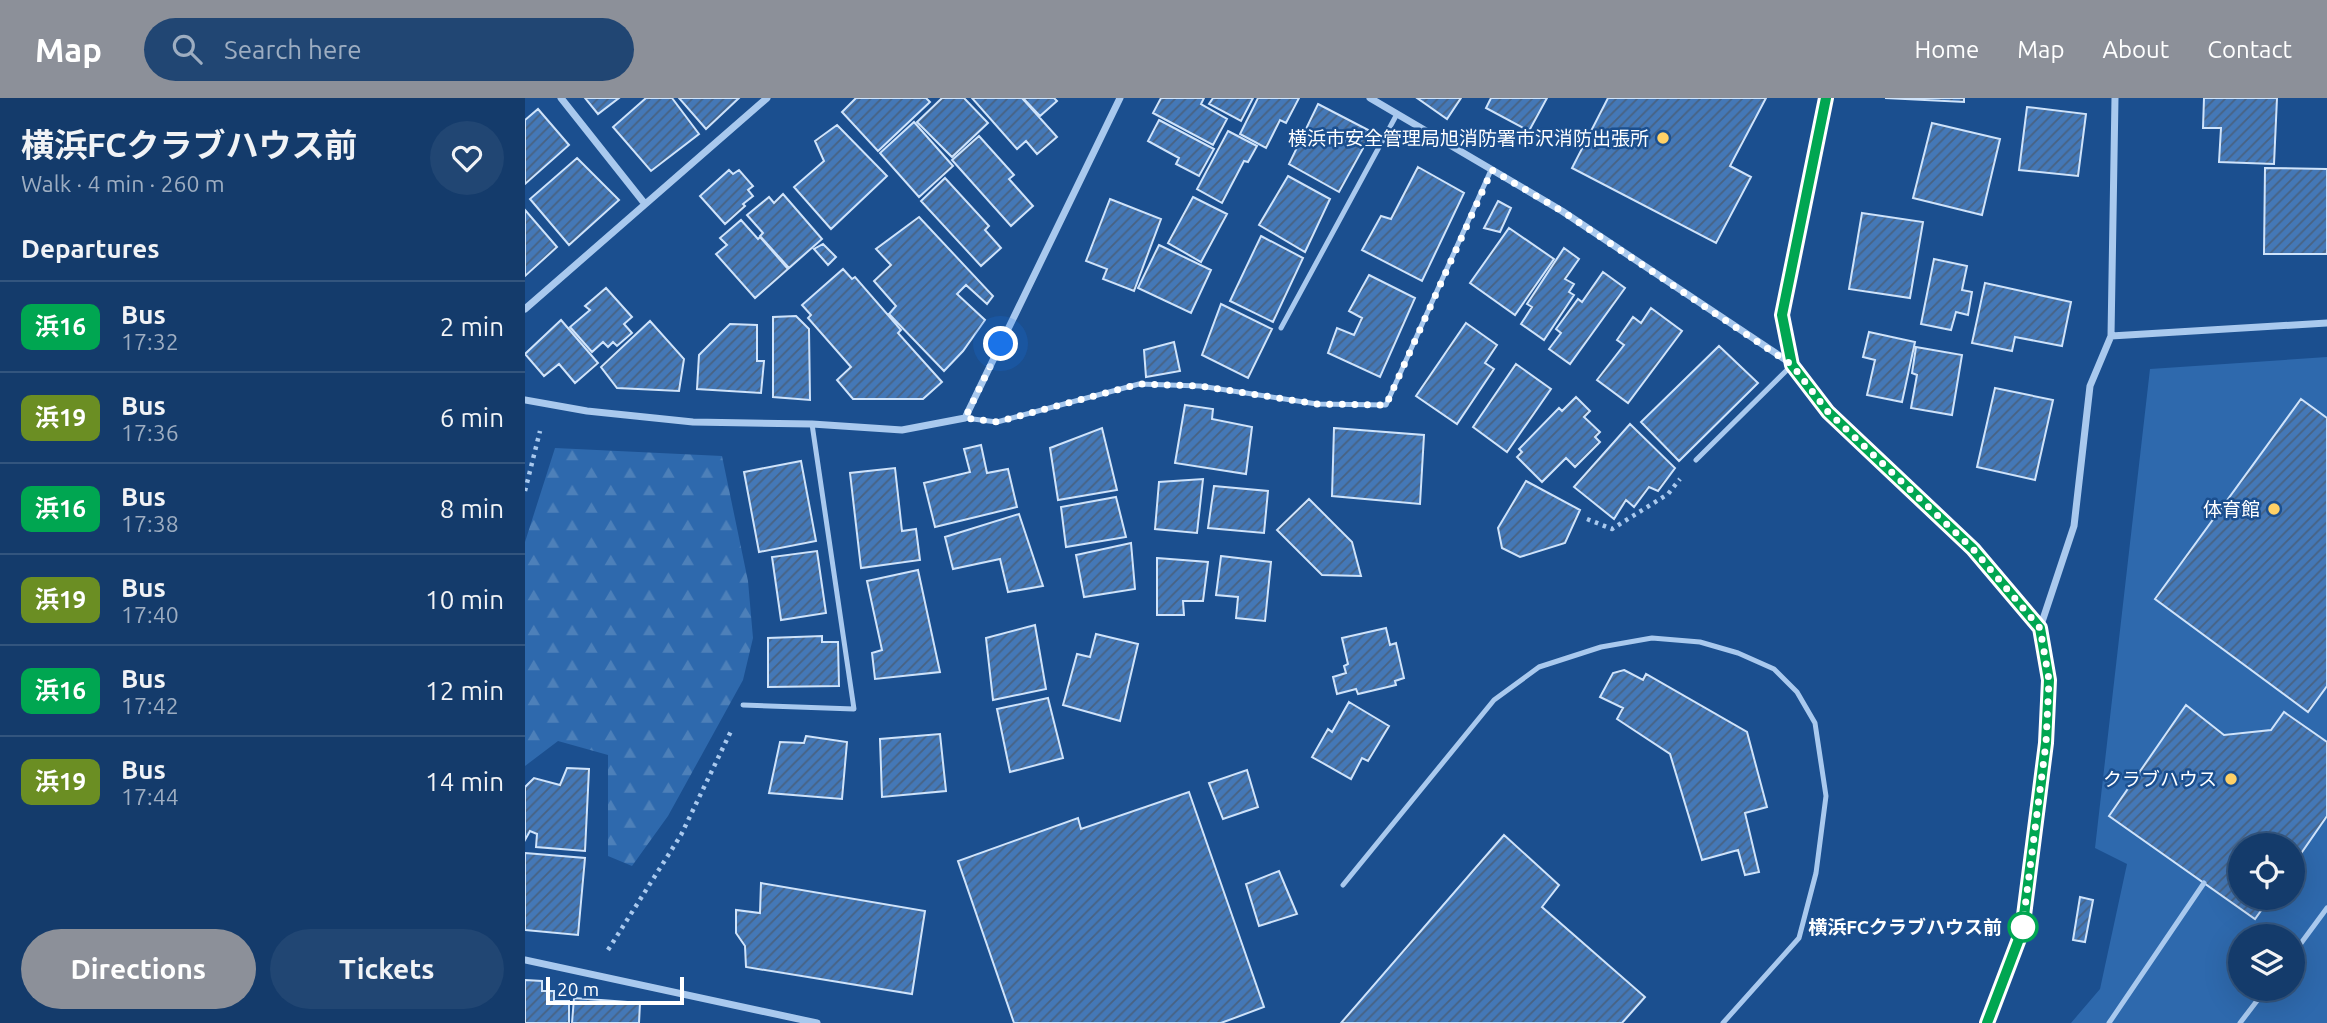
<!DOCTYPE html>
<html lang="en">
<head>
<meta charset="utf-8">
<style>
	:root { --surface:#143b6b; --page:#214673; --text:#f1f3f6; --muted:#9dadc1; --line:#33557e; --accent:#8c9099 }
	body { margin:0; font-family:Ubuntu,"Noto Sans JP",sans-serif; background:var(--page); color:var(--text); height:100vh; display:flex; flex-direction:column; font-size:26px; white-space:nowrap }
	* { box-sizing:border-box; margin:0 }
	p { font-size:23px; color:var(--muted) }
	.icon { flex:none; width:38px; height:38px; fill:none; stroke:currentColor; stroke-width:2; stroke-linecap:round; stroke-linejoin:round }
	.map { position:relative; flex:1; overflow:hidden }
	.side { display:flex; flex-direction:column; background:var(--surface); width:525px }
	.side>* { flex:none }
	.badge { padding:0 14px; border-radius:10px; font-size:24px; line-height:46px }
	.buttons { position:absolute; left:1703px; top:735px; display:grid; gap:14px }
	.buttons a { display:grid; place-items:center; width:77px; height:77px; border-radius:50%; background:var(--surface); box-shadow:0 7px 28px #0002,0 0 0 2px var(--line); font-size:35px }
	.scale { position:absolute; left:21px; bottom:18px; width:138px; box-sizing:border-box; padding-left:7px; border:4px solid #fff; border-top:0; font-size:19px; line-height:24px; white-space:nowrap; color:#fff; -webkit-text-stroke:5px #1b4f8f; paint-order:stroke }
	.you { position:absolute; width:35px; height:35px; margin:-18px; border:5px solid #fff; border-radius:50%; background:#1a73e8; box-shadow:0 0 0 10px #1a73e833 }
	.map>.badge { position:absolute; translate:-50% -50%; box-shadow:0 0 0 4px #fff }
	h2 { padding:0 21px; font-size:26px; line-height:63px }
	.round { display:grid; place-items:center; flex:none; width:74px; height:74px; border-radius:37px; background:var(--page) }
	.headline { display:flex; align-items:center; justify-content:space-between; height:119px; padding:0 21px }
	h1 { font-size:33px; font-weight:700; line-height:52px }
	.button { display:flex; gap:14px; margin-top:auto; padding:14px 21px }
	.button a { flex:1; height:80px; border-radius:42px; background:var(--accent); color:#fff; font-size:28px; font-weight:700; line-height:80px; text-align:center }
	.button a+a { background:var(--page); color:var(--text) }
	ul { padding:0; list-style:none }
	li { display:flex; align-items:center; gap:21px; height:91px; padding:0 21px; border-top:2px solid var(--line) }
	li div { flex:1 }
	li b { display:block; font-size:26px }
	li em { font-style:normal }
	li .badge { min-width:77px; font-weight:700; text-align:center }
	header { display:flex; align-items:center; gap:42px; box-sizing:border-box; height:98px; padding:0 35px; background:var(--accent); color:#fff }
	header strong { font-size:33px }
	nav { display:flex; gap:38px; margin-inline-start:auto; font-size:24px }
	.search { width:490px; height:63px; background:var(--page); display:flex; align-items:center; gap:18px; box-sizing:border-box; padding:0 24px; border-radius:38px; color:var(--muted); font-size:26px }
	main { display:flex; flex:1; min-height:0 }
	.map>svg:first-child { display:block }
	.forest { fill:url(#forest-firs) }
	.garden { fill:#2e69ad; fill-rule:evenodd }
	.building { fill:url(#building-hatch); stroke:#cfe3fa; stroke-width:2 }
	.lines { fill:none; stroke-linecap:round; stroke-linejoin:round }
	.path { stroke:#a9c9ee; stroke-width:4.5; stroke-dasharray:3.5 5; stroke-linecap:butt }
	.service { stroke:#a9c9ee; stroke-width:5 }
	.minor { stroke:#a9c9ee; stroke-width:7 }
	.tertiary { stroke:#a9c9ee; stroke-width:12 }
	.line-casing { stroke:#fff; stroke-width:16 }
	.line { stroke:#00a651; stroke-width:10 }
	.walk { stroke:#fff; stroke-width:7; stroke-dasharray:0 12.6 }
	.poi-dot { fill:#ffd166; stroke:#1b4f8f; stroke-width:2.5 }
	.stop-dot { fill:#fff; stroke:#00a651; stroke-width:3.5 }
	.labels { text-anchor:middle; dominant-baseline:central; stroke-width:5; stroke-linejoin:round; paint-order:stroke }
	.poi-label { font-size:19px; fill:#fff; stroke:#1b4f8f; text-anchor:end }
	.stop-label { font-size:19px; font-weight:bold; fill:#fff; stroke:#1b4f8f; text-anchor:end }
</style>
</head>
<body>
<header>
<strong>Map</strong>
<div class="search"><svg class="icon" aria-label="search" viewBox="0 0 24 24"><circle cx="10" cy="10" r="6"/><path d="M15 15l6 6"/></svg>Search here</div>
<nav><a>Home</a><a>Map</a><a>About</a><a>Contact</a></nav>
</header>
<main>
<section class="side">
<div class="headline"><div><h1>横浜FCクラブハウス前</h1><p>Walk · 4 min · 260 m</p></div><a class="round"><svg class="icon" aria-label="heart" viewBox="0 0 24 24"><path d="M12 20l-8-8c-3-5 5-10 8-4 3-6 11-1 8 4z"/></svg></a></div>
<h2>Departures</h2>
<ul>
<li><span class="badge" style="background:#00a651;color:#fff">浜16</span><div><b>Bus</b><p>17:32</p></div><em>2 min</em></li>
<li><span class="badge" style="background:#6b8e23;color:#fff">浜19</span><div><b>Bus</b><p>17:36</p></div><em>6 min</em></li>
<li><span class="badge" style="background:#00a651;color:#fff">浜16</span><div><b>Bus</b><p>17:38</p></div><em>8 min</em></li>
<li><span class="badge" style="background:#6b8e23;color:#fff">浜19</span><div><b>Bus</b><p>17:40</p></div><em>10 min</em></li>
<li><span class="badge" style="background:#00a651;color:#fff">浜16</span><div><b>Bus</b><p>17:42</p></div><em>12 min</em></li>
<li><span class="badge" style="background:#6b8e23;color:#fff">浜19</span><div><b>Bus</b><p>17:44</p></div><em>14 min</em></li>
</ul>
<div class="button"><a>Directions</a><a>Tickets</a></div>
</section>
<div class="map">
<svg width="1802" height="925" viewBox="0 0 1802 925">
	<defs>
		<pattern id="forest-firs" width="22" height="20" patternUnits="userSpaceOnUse" patternTransform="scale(1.75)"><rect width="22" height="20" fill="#2e69ad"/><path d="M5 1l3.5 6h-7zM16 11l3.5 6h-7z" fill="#4d80b9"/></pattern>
		<pattern id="building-hatch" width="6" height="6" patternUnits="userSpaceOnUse" patternTransform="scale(1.75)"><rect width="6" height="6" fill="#4478b7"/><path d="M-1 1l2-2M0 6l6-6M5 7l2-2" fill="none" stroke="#486282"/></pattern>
	</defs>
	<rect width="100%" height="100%" fill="#1b4f8f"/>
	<path class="forest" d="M30 350 197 358 223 483 228 540 218 582 143 718 107 768 83 758V657L33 643 0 668V444Z"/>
	<path class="garden" d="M1802 259V925H1546L1575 891 1602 766 1570 750 1625 271ZM1715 747H1768V800H1715ZM1715 838H1768V891H1715Z"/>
	<path class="building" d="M60 0H94L73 16Z
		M121 0H147L174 36 126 73 88 29Z
		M154 0H214L181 31Z
		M331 0H401L405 4 353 53 317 14Z
		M417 0H439L463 25 427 59 392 24Z
		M447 0H497L532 39 512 56 501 43 492 51Z
		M498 0H529L532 3 515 18Z
		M636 0H679L676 6 702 21 688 47 628 15Z
		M688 0H728L716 23 684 6Z
		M733 0H774L761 25 755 22 741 50 715 36Z
		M892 0H936L922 21Z
		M966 0H1022L1004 33 961 10Z
		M1083 0H1241L1205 68 1226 79 1191 145 1047 70Z
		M1360 0H1439V4Z
		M1679 0H1752L1749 66 1694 64 1696 30H1678Z
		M793 6 847 34 814 94 764 66Z
		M1502 9 1561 16 1553 78 1494 72Z
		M13 11 44 47 0 86V22Z
		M634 22 689 51 674 78 651 66 654 60 623 43Z
		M389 24 428 68 394 99 355 55Z
		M1407 25 1475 41 1457 117 1388 100Z
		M312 27 362 78 306 131 269 89 299 63 290 43Z
		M703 33 732 48 723 64 719 63 697 105 672 91Z
		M454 38 489 77 484 81 508 108 486 128 427 62Z
		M52 60 94 102 44 147 5 101Z
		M893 69 939 95 897 183 837 152 856 118 866 121Z
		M1740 70 1802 71V156H1739Z
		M204 72 208 76 214 72 228 88 223 92 228 98 218 106 220 108 200 126 175 98Z
		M763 78 805 101 780 154 734 127Z
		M420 80 464 128 460 132 476 150 456 168 396 103Z
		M258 96 297 141 264 170 235 138 238 135 222 117 244 99 249 105Z
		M668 99 702 116 676 164 643 145Z
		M585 101 636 121 609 193 578 181 582 171 561 163Z
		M973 103 986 110 975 134 959 130Z
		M0 112 32 149 0 178Z
		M1337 115 1398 124 1385 200 1324 191Z
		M394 119 468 198 462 206 441 187 432 196 460 222 438 253 419 273 364 216 371 208 349 183 366 167 351 151Z
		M216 122 233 141 235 139 263 171 230 200 191 156 202 147 195 140Z
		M984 130 1029 161 990 217 945 185Z
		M736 138 778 160 748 224 705 203Z
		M298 146 311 159 303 167 289 151Z
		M634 147 686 172 666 215 613 190Z
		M1039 150 1054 161 1040 181 1049 186 1044 194 1049 197 1019 242 996 226 1007 209 1002 206Z
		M1409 161 1442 168 1437 192 1447 194 1443 217 1431 214 1426 232 1396 226Z
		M318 171 327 181 330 179 376 232 373 235 417 284 398 301H328L312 282 326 269 283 220 286 217 277 207Z
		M1078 174 1100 190 1045 266 1024 251 1036 235 1031 231 1053 201 1057 204Z
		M844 177 890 200 855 279 803 255 812 230 829 237 837 220 824 213Z
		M1460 185 1546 204 1537 248 1490 239 1487 253 1447 245Z
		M81 190 107 219 99 226 107 235 92 248 88 244 83 249 78 244 67 254 45 229 65 212 60 208Z
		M696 206 747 231 723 280 677 257Z
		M1126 210 1157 233 1103 305 1072 282 1099 247 1092 242 1108 219 1116 225Z
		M271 218 284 231 285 302 248 299V219Z
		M36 222 73 265 50 285 34 266 19 278 0 256Z
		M125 223 159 261 154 293 92 290 76 269Z
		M941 225 972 247 960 265 969 271 932 326 891 298Z
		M205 226 232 227V263H239L236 295 172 291 174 257Z
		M1344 234 1390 244 1377 304 1342 297 1350 262 1338 259Z
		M649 244 655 273 621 279 619 252Z
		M1194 248 1233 285 1154 363 1116 324Z
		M1391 249 1437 257 1427 317 1386 310 1392 277 1387 275Z
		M991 266 1026 291 982 354 948 329Z
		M1470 290 1528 302 1510 382 1452 369Z
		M1051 299 1065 313 1059 319 1075 334 1070 339 1075 344 1050 369 1041 360 1017 384 992 359 997 354 994 351 1034 310 1037 313Z
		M1776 301 1802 320V588L1783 614 1630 501Z
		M660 307 688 311 687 321 727 329 721 376 650 365Z
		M1105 326 1150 370 1133 393 1124 389 1109 409 1101 402 1089 421 1049 389Z
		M577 330 592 392 533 402 525 350Z
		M809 330 899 337 895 406 807 398Z
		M456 347 462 375 483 371 492 409 410 429 399 385 445 374 439 351Z
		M276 363 291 443 234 454 219 374Z
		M370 370 377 433 391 431 395 462 336 470 325 375Z
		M678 381 672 435 630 431 634 384Z
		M1001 383 1055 412 1040 445 995 459 977 450 973 430Z
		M689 388 743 393 739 435 683 430Z
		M591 399 601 439 541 449 536 409Z
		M784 401 827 444 836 478 797 477 752 432Z
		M494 416 518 488 483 494 475 461 428 471 420 439Z
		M606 445 610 491 559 499 551 457Z
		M292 453 301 515 256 522 247 459Z
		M696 458 746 464 740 523 711 520 713 499 691 497Z
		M632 460 683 464 678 503H658L659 517H632Z
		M393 472 415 574 350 581 347 555 357 552 342 483Z
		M510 527 521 591 468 602 461 540Z
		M861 530 865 547 871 545 879 580 870 583 871 587 833 596 831 591 812 596 808 579 821 575 819 568 823 566 817 540Z
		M571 536 613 546 595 623 538 607 552 556 565 559Z
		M297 538V544H313L314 588 243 589V540Z
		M1099 572 1118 582 1121 576 1222 634 1242 709 1220 715 1234 774 1220 777 1213 752 1177 762 1145 656 1092 621 1098 610 1075 599 1088 575Z
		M523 600 538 660 485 674 472 611Z
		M824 604 864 628 843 663 837 660 826 681 787 659 803 631 807 634Z
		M1661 607 1699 637 1746 632 1759 614 1802 644V718L1768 767V747H1715V800H1745L1730 821 1584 718Z
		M415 636 421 693 357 699 355 641Z
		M281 638 322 644 317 701 244 695 255 644 279 645Z
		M42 670 64 671 60 753 11 749 12 736 5 733 0 742V689L9 680 35 687Z
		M722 672 733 709 698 721 684 685Z
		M664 694 739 909 696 925H489L433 763 553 720 556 731Z
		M979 737 1034 787 1017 809 1120 899 1097 925H816Z
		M0 755 60 760 53 837 0 832Z
		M754 773 772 816 734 828 721 786Z
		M236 785 400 813 387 896 221 869 220 848 211 835V812L235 815Z
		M1555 799 1568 802 1560 844 1548 842Z
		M0 882 17 883V893H29V903H44V925H0Z
		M49 900 115 905 114 925H47Z"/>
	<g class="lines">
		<path class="path" d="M0 393 15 333
			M1062 421 1087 431 1143 396 1155 381
			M83 852 156 737 207 631"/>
		<path class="service" d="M756 230 872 16
			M440 320 472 324 614 286 675 288 792 306 861 307 966 72
			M1171 362 1266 268
			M218 607 329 611 287 326
			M818 787 969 602 1014 569 1076 549 1127 540 1175 544 1213 555 1249 571 1272 594 1290 625 1301 698 1291 775 1274 840 1198 925
			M1768 856 1802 810
			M1584 925 1679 785
			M1715 925 1741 891"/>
		<path class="minor" d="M36 0 120 106
			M845 0 1037 113 1267 266
			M0 211 242 0
			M1586 238 1802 225
			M0 302 62 313 168 324 287 326 377 332 440 320 595 0
			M1515 530 1549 428 1565 288 1586 238 1590 0
			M0 862 292 925"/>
		<path class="tertiary" d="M1301 0 1257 217 1267 267 1303 314 1448 451 1515 530 1524 582 1521 645 1497 833 1462 925"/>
	</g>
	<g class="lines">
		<defs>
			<path id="line" d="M1301 0 1257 217 1267 267 1303 314 1448 451 1515 530 1524 582 1521 645 1497 833 1462 925"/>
		</defs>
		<use href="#line" class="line-casing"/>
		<use href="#line" class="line"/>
		<path class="walk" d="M476 246 440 320 472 324 614 286 675 288 792 306 861 307 967 72 1037 113 1267 267 1303 314 1448 451 1515 530 1524 582 1521 645 1497 833 1498 829"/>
	</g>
	<g class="poi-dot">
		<circle cx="1138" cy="40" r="7"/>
		<circle cx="1749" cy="411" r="7"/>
		<circle cx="1706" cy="681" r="7"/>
	</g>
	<circle class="stop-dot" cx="1498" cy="829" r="14"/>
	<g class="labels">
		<g class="poi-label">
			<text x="1124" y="40">横浜市安全管理局旭消防署市沢消防出張所</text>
			<text x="1735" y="411">体育館</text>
			<text x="1692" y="681">クラブハウス</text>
		</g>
		<g class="stop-label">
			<text x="1477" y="829">横浜FCクラブハウス前</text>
		</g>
	</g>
</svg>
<div class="buttons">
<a><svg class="icon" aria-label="locate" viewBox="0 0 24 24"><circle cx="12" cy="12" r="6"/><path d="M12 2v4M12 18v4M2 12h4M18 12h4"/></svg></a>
<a><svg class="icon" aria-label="layers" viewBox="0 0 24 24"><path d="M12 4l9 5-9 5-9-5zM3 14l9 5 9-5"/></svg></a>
</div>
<div class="scale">20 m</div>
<div class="you" style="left:476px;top:246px"></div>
</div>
</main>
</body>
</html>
